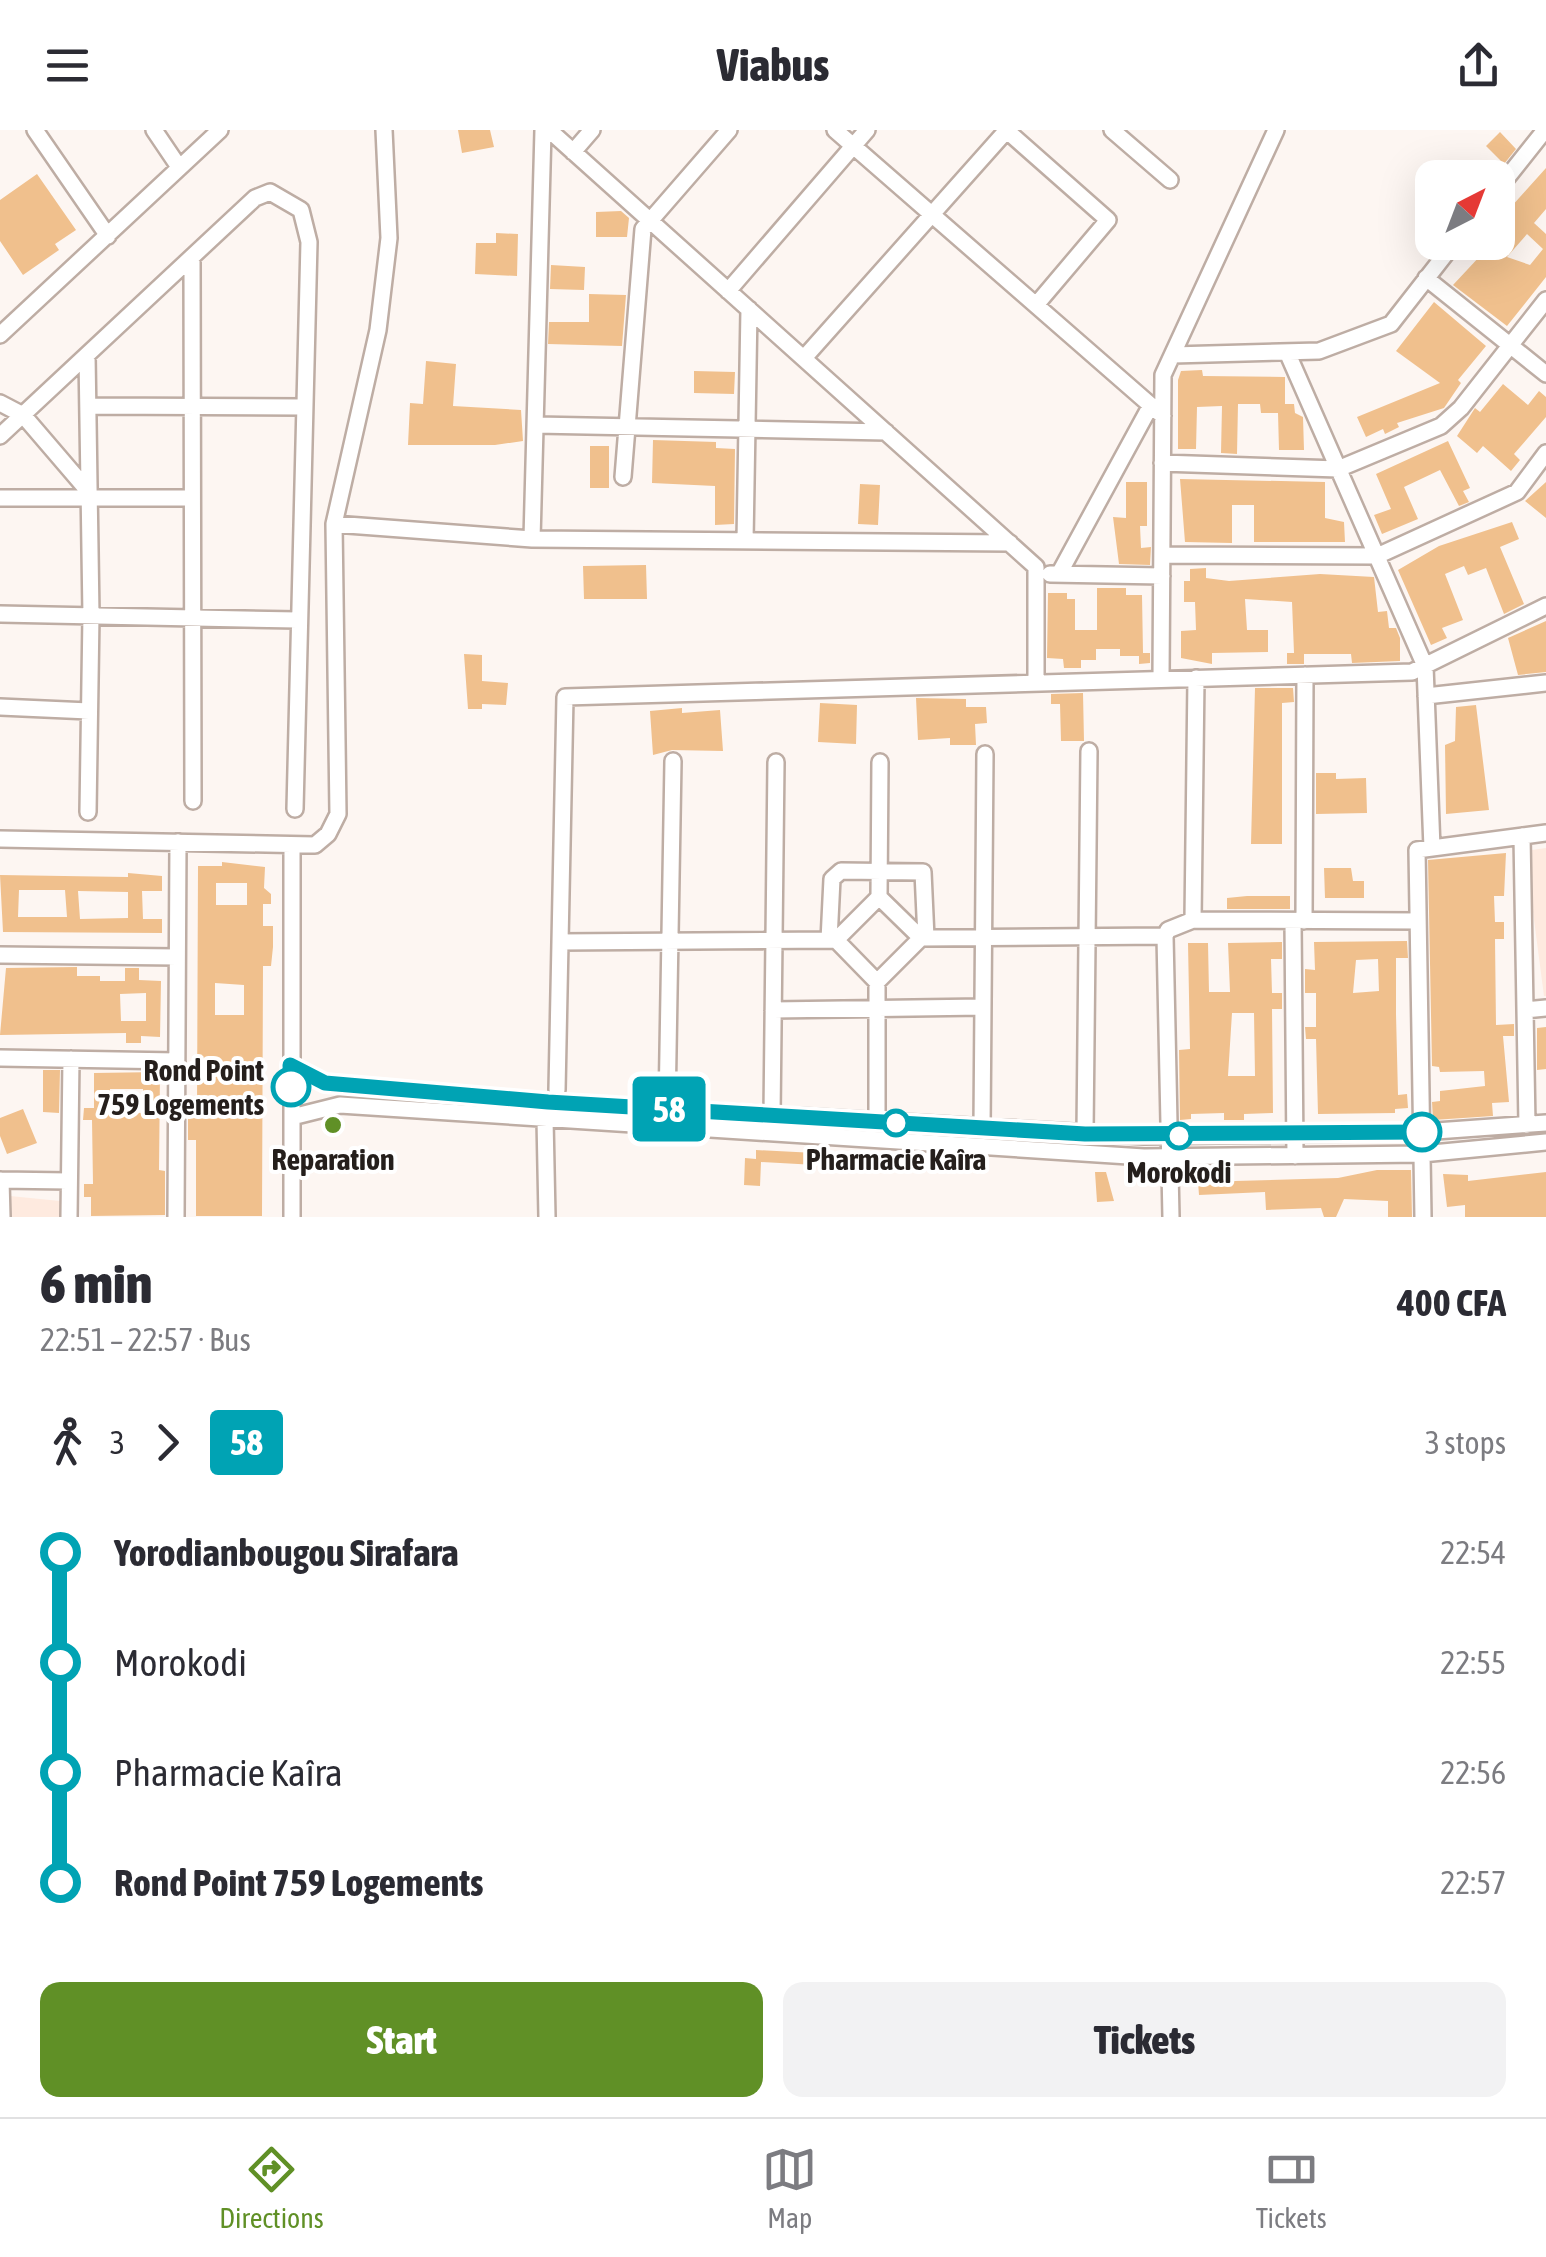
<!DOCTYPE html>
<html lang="en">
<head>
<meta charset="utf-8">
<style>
	:root { --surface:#fff; --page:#f2f2f3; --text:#2b2b33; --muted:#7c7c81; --line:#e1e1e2; --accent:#609026 }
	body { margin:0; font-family:"Asap Condensed",sans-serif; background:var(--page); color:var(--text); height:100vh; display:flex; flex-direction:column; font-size:38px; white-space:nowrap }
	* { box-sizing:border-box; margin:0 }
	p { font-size:32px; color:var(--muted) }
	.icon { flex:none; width:55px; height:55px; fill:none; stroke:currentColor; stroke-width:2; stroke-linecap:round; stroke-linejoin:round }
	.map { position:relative; height:1087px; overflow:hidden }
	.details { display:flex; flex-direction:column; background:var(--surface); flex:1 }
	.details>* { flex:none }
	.badge { padding:0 20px; border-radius:8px; font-size:35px; line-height:65px }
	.needle { width:65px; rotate:42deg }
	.controls { position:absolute; left:1415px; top:30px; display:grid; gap:20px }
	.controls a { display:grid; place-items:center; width:100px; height:100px; border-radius:20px; background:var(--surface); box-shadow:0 10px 40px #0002; font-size:50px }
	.map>.badge { position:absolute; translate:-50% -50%; box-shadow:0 0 0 5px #fff }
	.legs { display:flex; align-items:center; gap:15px; height:110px; padding:0 40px; font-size:32px }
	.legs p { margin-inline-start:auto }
	.overview { display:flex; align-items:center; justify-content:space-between; height:170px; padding:0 40px }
	h1 { font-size:55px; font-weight:800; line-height:75px }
	.action { display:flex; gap:20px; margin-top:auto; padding:20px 40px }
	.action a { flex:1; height:115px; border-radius:20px; background:var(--accent); color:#fff; font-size:40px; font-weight:800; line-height:115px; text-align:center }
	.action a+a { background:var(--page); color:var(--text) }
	ul { padding:0 40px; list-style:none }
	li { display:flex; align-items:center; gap:35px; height:110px; font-size:38px }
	li i { display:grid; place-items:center; width:15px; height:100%; margin:0 12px; background:currentColor }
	li i::after { content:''; width:25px; height:25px; margin:-12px; border:8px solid; border-radius:50%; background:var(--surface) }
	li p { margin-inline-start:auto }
	li:first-child i { background:linear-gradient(#0000 50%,currentColor 0) }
	li:last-child i { background:linear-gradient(currentColor 50%,#0000 0) }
	header { display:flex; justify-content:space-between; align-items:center; height:130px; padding:0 40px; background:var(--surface); font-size:45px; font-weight:800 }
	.dock { display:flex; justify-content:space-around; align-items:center; height:140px; border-top:2px solid var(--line); background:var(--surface); font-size:28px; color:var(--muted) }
	.dock a { display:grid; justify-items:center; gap:5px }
	.dock .current { color:var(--accent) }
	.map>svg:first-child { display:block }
	.built { fill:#feeadf }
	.building { fill:#f0c08d; fill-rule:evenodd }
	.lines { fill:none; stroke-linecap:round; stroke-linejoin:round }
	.minor-casing { stroke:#beada4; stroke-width:20 }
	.minor { stroke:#fff; stroke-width:15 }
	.line-1-casing { stroke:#fff; stroke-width:22 }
	.line-1 { stroke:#00a3b4; stroke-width:15 }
	.stop-1-dot { fill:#fff; stroke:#00a3b4; stroke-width:5 }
	.poi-dot { fill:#609026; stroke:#fff; stroke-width:4 }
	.labels { text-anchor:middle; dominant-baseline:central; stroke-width:8; stroke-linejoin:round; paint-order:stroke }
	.stop-label { font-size:30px; font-weight:bold; fill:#251f1c; stroke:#fff }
	.poi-label { font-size:30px; font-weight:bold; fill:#251f1c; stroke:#fff }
</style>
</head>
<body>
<header><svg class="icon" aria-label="menu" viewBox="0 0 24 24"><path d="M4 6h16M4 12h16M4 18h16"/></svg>Viabus<svg class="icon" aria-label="share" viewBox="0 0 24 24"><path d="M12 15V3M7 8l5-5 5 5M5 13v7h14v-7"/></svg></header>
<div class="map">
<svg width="1546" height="1087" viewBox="0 0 1546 1087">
	<rect width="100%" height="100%" fill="#fdf6f2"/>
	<path class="built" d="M1546 718V866H1544L1525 721Z
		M0 1065 60 1071V1087H0Z"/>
	<path class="building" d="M458 0H490L494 17 462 23Z
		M1500 2 1516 19 1504 34 1486 16Z
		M1546 38V79L1534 93 1546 104V147L1507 196 1453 155 1481 125 1476 121 1483 112H1498L1502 87ZM1527 104 1543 119 1530 135 1507 127Z
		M37 44 76 100 55 114 59 120 23 145 0 111V70Z
		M621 81 629 88 627 107H596V82Z
		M496 103 518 104 517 146 475 144 476 113H496Z
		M551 135 585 137 584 160 550 159Z
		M589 164 626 165 622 216 548 214 549 192H589Z
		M1434 172 1486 216 1458 250 1461 253 1444 278 1397 293 1399 297 1385 304 1383 299 1366 307 1357 287 1440 253 1396 221Z
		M426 231 456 234 453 276 521 280 523 311 495 315H408L410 273 423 274Z
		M1202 240 1203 246 1285 247V274H1294L1295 283 1303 287 1304 320H1279L1278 283H1261L1260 274H1238L1237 324 1221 323 1222 276 1197 277 1196 319H1178V250L1181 241Z
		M694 241 735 242 734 264 694 263Z
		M1503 254 1528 275 1539 261 1546 267V287L1514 324 1520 330 1511 341 1483 316 1477 323 1457 306 1475 278 1480 282Z
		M653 310 716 312V318L735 319 734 394 715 395V356L652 353Z
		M1448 311 1470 358 1463 361 1469 372 1459 376 1440 340 1404 357 1418 389 1382 404 1374 385 1391 379 1376 344Z
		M590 316H609V358H590Z
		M1180 349 1325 352V388L1344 392 1345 412H1254V375H1232V413L1185 412Z
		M1126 352H1147V396H1140L1141 418 1151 417 1150 435 1119 434 1113 387 1126 388Z
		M1546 352V388L1525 371Z
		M860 354 880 355 878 395 858 394Z
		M1512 392 1519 409 1500 417 1524 474 1504 484 1486 438 1468 445 1464 436 1445 444 1463 490 1442 498 1447 508 1431 515 1398 440 1439 416Z
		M646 435 647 469H584L583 436Z
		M1206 438V448L1229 451 1320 444 1374 447 1378 482 1387 481 1389 498H1396L1400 508V531L1352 533 1351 524H1304V534H1287V523H1294L1292 472 1245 469 1247 500H1268V522L1212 523V534L1181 528V501L1196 500 1195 472H1184V451H1190V439Z
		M1097 458H1126V465H1142L1143 523H1150V533L1139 534V526H1120V519H1096V530H1081V538H1064L1063 529 1047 528 1048 463H1067V469H1075V500H1097Z
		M1546 491V542L1518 545 1508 508Z
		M464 524 482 525V551L508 553 506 575 482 574V579H468Z
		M1255 558H1293L1294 572 1282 573V714H1251Z
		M1083 563 1084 611H1061L1060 574H1051V564Z
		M916 568 966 569V577H986L987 593 975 594 976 615H950V608L918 610Z
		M820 573 857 575 856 614 818 612Z
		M1476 575 1489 680 1446 684 1445 615 1455 611 1456 577Z
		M682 578V583L720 580 723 621 672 620 653 625 650 581Z
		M1316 643H1336V649L1366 648 1367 683 1316 684Z
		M1506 723 1504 766H1494L1495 792H1504V809H1495L1496 895 1514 894V906H1503L1509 972 1492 973 1493 986 1433 990 1432 972 1440 971V961L1485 956 1484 941 1440 942 1439 937 1432 936 1428 730Z
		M222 732 265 737 264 758 271 764V774H263V796H273V817L271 836H263L262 1086H196V1010H188V981H197L198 736H222ZM216 753H247V775H216ZM215 853 244 855V885H215Z
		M1324 738H1351L1353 751H1364V768H1325Z
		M128 743 162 746V761H142L143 789H162V803L3 802 0 745 128 747ZM19 760H65L67 787H18ZM78 761 128 762V788L80 789Z
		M1247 766H1290V779H1227V768Z
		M1407 811 1408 828H1396V884L1398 965 1407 964 1408 978 1395 979V983L1318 984 1316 909H1306L1305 897H1316V863H1305V839L1315 840 1314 812ZM1378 829 1379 861 1353 863 1356 830Z
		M1282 812V829H1271L1272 863H1282V879H1272L1273 983 1244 984V990H1224V983L1191 984V989L1180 990 1179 920 1190 919 1188 813H1208L1209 862H1230L1228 813ZM1232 883H1254L1255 946H1228Z
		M77 837V846H100V851H125V838H139V850L161 851 160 907 141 906V913H126V903L0 905 6 838ZM146 863V891H121L120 864Z
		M1546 897V939L1537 940V898Z
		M43 940H60L59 983 43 982Z
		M160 942 159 1040 165 1041V1085L91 1086V1067H84V1054H93L92 990H83L84 978H94V943ZM110 959H143V983L111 982Z
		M23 979 37 1013 7 1024 0 1006V988Z
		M756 1020 835 1024 834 1036 761 1032 760 1056 744 1055 745 1028 756 1029Z
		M1377 1040H1411L1412 1087H1388V1071L1344 1069 1336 1087H1324L1321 1078 1266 1080 1265 1062 1199 1065 1198 1052 1338 1048Z
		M1095 1042H1106L1114 1071 1097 1072Z
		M1546 1042V1087H1465V1075L1447 1077 1443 1044 1468 1045V1051Z"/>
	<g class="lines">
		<defs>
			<path id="minor" d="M35 0 108 106
				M154 0 179 37
				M549 0 1036 437V553
				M835 0 1163 286
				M1006 0 1108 90 1036 175
				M1112 0 1170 50
				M573 22 592 0
				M1498 59 1545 0
				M192 127 193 671
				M1426 148 1546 244
				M728 161 867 0
				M0 205 220 0
				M1287 222 1425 536 1432 718
				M87 225 91 485 88 682
				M1173 225 1319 221 1391 194 1455 112
				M804 228 1007 0
				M0 273 23 285 89 362
				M88 276 303 277
				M536 295 886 302
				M0 306 255 68 270 62 301 80 309 112 295 679
				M1162 333 1338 339 1441 296 1461 278 1546 170
				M623 347 643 99 729 0
				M0 368H190
				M334 394 532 409 1010 413
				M532 409 543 0
				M745 411 749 179
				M1162 425 1377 426 1517 362 1546 323
				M1050 444 1162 446
				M1059 444 1151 275
				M0 484 297 490
				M1161 549 1163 245 1276 0
				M1426 566 1546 553
				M0 577 89 581
				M1522 706 1527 995
				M0 709 315 715 328 704 338 684 334 394 378 200 389 108 384 0
				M292 715V1087
				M879 767 880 632
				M1193 790 1196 548
				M1293 791 1295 1026
				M1304 791 1305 545
				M921 808 879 767 836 810 877 852 921 808 1165 806
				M829 810 832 749 841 741 923 742 926 808
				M560 812 836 810
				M0 825 177 827
				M773 880 983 877
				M1525 880 1546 878
				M0 928 177 931
				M290 935 325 953 429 965 1144 1006 1422 1002 1546 993
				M557 960 565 567 1412 542 1546 476
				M667 979 673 631
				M772 985 776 632
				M292 987 340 975 1144 1027 1422 1024 1546 1012
				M545 989 547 1087
				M877 992V852
				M982 998 985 624
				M1085 1003 1089 621
				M0 1050 68 1051
				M1 1050 2 1087
				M69 1087 71 929
				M176 1087 178 712
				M1171 1087 1165 806 1168 800 1193 790 1418 791
				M1423 1087 1417 720 1546 703"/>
		</defs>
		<use href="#minor" class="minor-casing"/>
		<use href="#minor" class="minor"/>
	</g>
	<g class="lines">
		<defs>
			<path id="line-1" d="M291 957 290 935 325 953 548 972 1085 1004 1422 1002"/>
		</defs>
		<use href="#line-1" class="line-1-casing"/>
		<use href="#line-1" class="line-1"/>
	</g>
	<g class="stop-1-dot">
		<circle cx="291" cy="957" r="18"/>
		<circle cx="896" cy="993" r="12"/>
		<circle cx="1422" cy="1002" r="18"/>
		<circle cx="1179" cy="1006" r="12"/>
	</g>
	<circle class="poi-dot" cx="333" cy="995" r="10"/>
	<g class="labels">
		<g class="stop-label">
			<text x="264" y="940" text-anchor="end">Rond Point<tspan x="264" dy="34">759 Logements</tspan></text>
			<text x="896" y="1029">Pharmacie Kaîra</text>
			<text x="1179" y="1042">Morokodi</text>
		</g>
		<g class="poi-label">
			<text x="333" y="1029">Reparation</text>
		</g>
	</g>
</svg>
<div class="controls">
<a><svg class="needle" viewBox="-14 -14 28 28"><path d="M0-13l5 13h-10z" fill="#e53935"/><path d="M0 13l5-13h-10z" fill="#7c7c81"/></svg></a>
</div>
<b class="badge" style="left:669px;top:979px;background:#00a3b4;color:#fff">58</b>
</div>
<section class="details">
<div class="overview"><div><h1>6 min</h1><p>22:51 – 22:57 · Bus</p></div><b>400 CFA</b></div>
<div class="legs"><svg class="icon" aria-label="walk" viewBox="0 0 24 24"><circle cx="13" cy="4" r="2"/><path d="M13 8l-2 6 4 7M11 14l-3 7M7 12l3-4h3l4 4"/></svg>3<svg class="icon" aria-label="forward" viewBox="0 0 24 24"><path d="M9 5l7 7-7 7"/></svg><b class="badge" style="background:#00a3b4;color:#fff">58</b><p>3 stops</p></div>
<ul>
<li><i style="color:#00a3b4"></i><b>Yorodianbougou Sirafara</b><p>22:54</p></li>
<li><i style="color:#00a3b4"></i><span>Morokodi</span><p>22:55</p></li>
<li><i style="color:#00a3b4"></i><span>Pharmacie Kaîra</span><p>22:56</p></li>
<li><i style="color:#00a3b4"></i><b>Rond Point 759 Logements</b><p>22:57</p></li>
</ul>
<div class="action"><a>Start</a><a>Tickets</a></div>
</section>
<nav class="dock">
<a class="current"><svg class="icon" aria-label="directions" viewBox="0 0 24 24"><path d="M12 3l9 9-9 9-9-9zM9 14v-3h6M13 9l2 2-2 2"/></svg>Directions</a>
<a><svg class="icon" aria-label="map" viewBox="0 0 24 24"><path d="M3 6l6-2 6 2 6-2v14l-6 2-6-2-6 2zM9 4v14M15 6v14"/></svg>Map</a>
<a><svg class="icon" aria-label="tickets" viewBox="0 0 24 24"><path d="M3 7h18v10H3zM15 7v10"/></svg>Tickets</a>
</nav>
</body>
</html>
